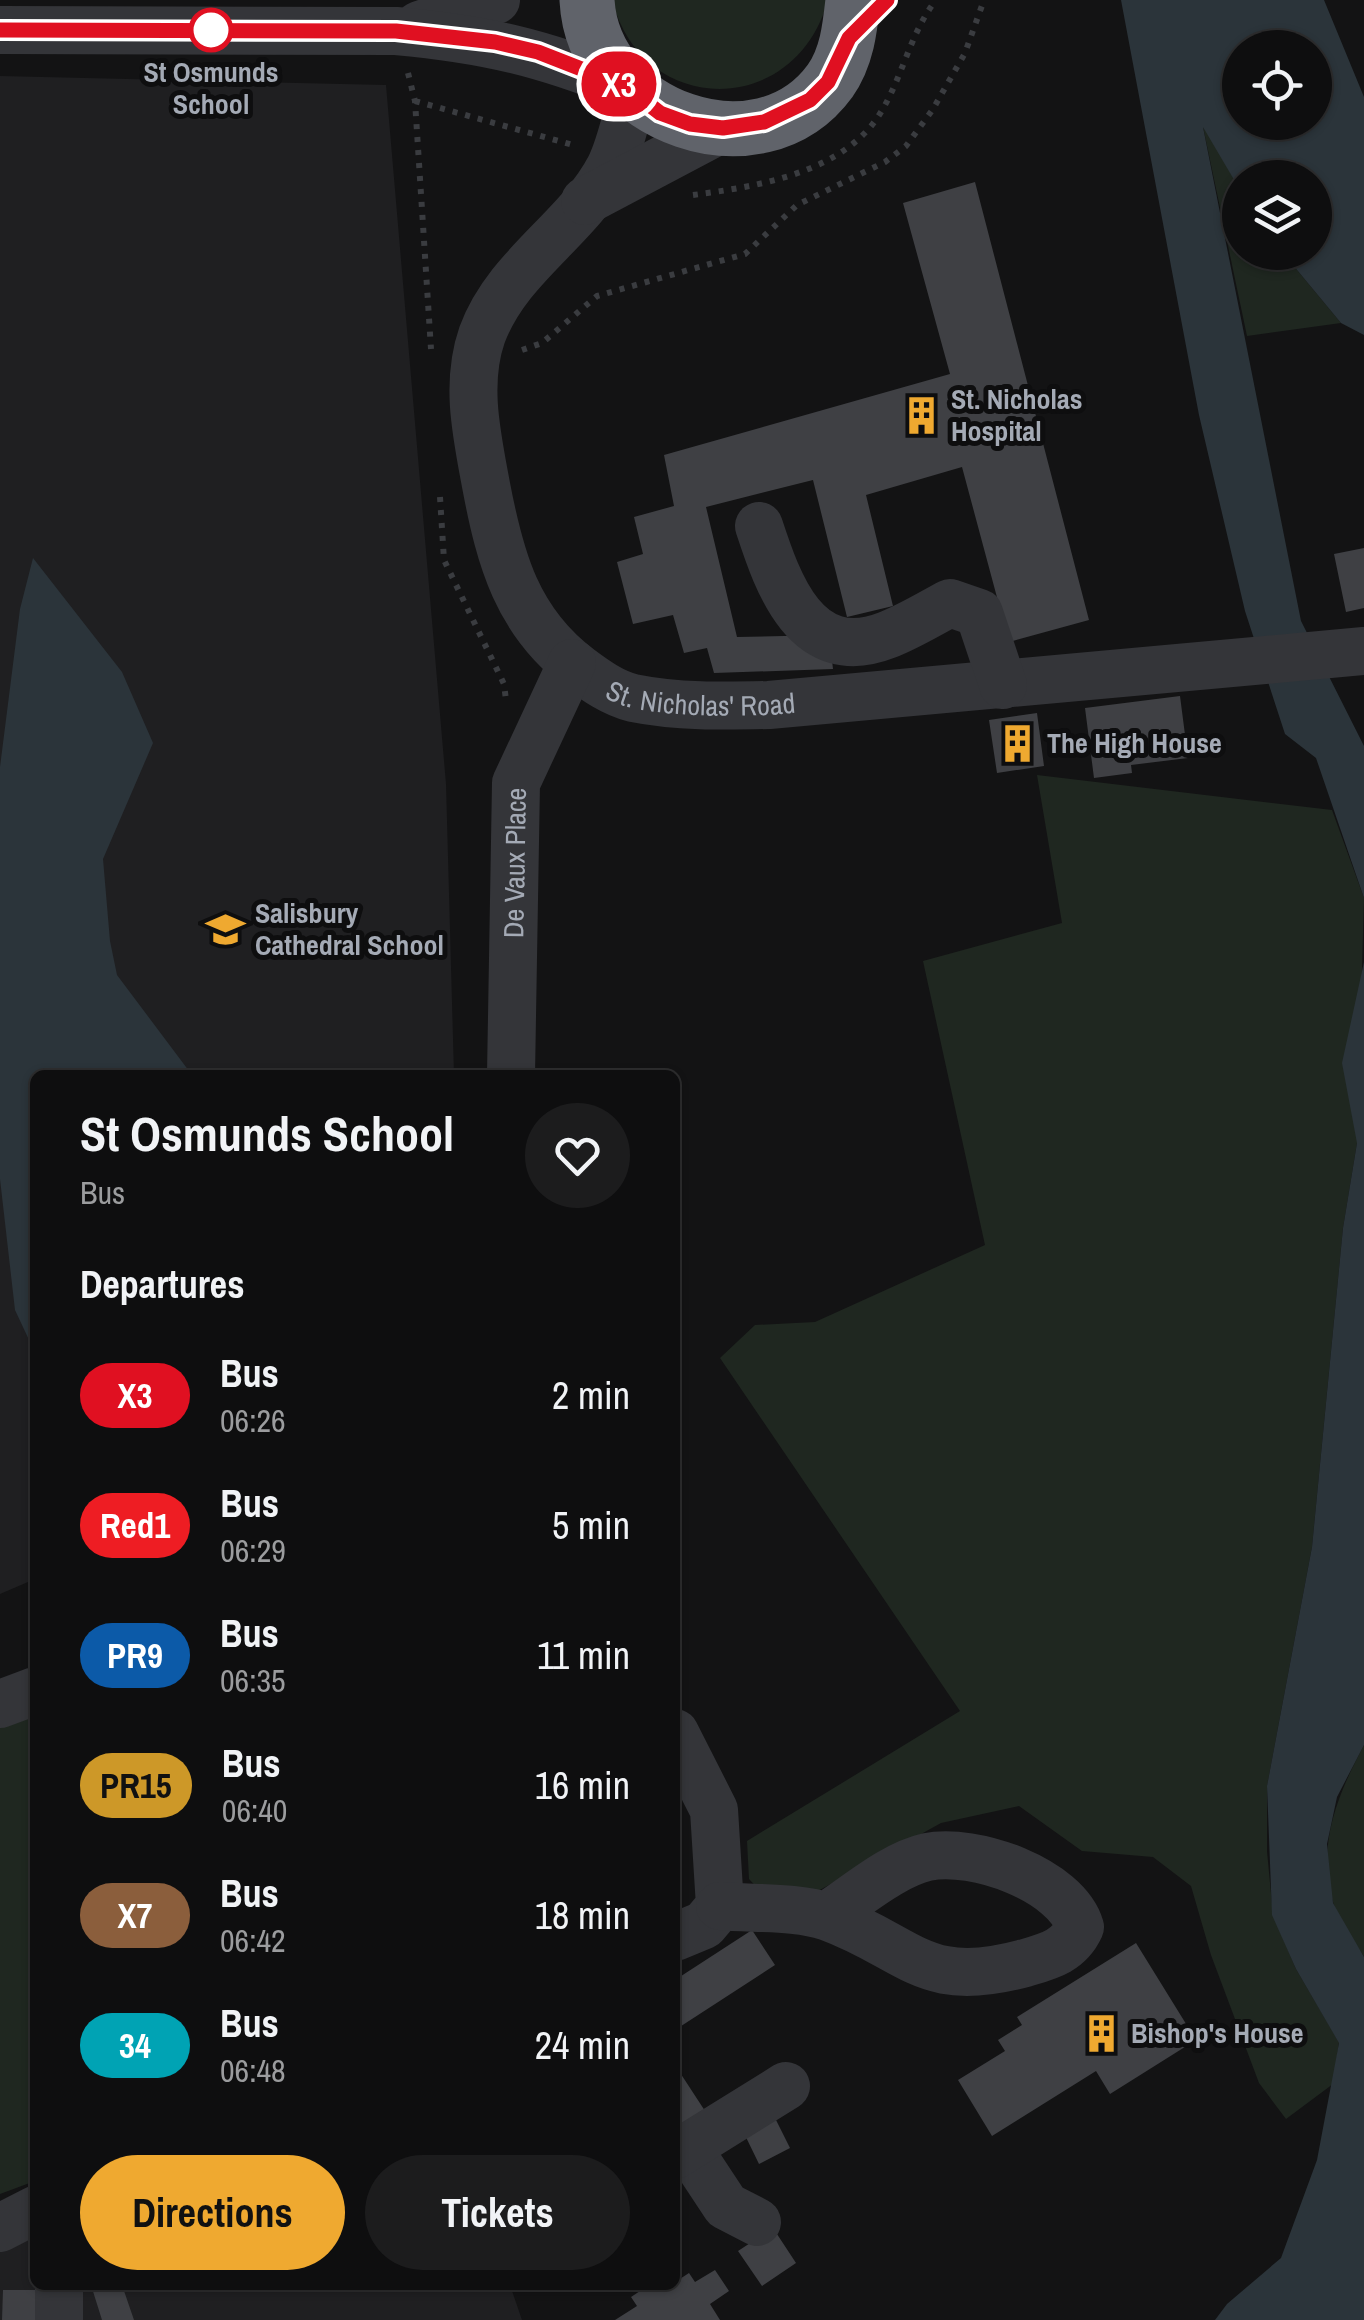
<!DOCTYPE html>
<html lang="en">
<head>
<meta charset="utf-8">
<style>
	:root { --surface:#0e0e0f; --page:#1c1c1d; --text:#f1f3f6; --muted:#9b9c9e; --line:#2e2e2f; --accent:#efa930 }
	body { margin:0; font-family:"Archivo Narrow",sans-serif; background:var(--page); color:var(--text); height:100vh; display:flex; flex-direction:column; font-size:38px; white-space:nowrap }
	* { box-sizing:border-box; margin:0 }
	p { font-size:32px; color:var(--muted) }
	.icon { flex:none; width:55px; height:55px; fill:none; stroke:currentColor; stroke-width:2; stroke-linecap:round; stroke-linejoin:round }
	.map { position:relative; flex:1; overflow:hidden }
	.drawer { position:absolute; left:30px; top:1070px; width:650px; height:1220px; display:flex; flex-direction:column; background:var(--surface); border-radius:15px; box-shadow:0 2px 8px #0004,0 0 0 2px var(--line) }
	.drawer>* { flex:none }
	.badge { padding:0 20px; border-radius:32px; font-size:35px; line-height:65px }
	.buttons { position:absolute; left:1222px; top:30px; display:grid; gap:20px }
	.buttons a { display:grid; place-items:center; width:110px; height:110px; border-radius:50%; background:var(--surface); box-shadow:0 2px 8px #0004,0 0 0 2px var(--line); font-size:50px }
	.map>.badge { position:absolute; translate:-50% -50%; box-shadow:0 0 0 5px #fff }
	h2 { padding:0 50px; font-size:38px; line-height:90px }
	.round { display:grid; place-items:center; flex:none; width:105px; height:105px; border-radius:52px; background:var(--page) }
	.overview { display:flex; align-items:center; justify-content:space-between; height:170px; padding:0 50px }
	h1 { font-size:48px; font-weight:800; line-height:75px }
	.action { display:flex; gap:20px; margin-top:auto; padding:20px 50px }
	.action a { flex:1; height:115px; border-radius:60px; background:var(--accent); color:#111; font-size:40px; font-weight:800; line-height:115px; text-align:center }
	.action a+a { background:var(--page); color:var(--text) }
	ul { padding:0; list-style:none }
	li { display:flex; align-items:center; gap:30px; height:130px; padding:0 50px }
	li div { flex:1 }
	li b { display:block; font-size:38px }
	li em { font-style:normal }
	li .badge { min-width:110px; font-weight:700; text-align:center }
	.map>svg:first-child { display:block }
	.built { fill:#1f1f21 }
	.green { fill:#1f2720 }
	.water { fill:#2b343a; fill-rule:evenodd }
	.building { fill:#3f4044 }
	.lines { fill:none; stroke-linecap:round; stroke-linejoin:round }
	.path { stroke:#3a3c40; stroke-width:6; stroke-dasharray:5 8; stroke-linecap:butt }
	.minor { stroke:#343539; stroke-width:48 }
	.highway { stroke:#60636a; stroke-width:55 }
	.line-casing { stroke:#fff; stroke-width:22 }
	.line { stroke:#e01021; stroke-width:15 }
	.stop-dot { fill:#fff; stroke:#e01021; stroke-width:5 }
	.labels { text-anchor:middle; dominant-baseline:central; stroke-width:10; stroke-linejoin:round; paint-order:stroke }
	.stop-label { font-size:28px; font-weight:bold; fill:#a4aab5; stroke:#0e0e0f }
	.poi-label { font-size:28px; font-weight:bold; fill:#a4aab5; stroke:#0e0e0f; text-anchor:start }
	.street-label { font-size:28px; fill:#a4aab5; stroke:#0e0e0f }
</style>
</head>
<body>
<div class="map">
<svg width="1364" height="2320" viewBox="0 0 1364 2320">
	<rect width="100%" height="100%" fill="#131314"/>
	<path class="built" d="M0 76 386 85 446 784 454 1075H35V1579L0 1594Z
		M35 2226V2285H510L522 2320H0V2238Z"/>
	<path class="green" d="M612 0H828C796 118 643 119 612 0Z
		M1202 122 1240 190V252L1283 253 1341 323 1247 336Z
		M1037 775 1332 810 1364 898 1357 1143 1343 1228 1312 1547 1267 1786V1851L1273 1915 1296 1969 1339 2042 1333 2084 1286 2119 1259 2083 1211 1955 1191 1886 1153 1857 1082 1851 1019 1806 941 1823 807 1897H766L749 1879 747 1841 960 1711 720 1358 755 1325 815 1322 985 1245 923 961 1062 923Z
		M35 1714V2181L0 2194V1727Z
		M1364 1745V1957C1354 1940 1338 1921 1333 1902 1316 1845 1338 1794 1364 1745Z"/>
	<path class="water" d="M1121 0H1324L1364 97V335L1341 323 1283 253 1315 252V178H1240V190L1203 127 1301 621 1364 746V898L1316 758 1285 734 1245 611 1199 415ZM1240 48H1315V122H1240Z
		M33 558 122 672 153 743 103 859 110 941 117 975 192 1075H35V1383L30 1342 15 1310 0 1179V767L20 609Z
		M1364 962V1745L1337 1797 1327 1844 1333 1903 1364 1957V2320H1215L1227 2304 1281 2258 1317 2160 1339 2043 1296 1969 1272 1915 1267 1786 1312 1547 1343 1228 1357 1143 1342 1063Z"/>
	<path class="building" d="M975 182 1089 620 1009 642 962 467 866 495 893 606 847 617 813 480 706 507 737 637 829 635 833 669 714 673 707 648 684 653 673 615 633 624 617 562 643 554 634 517 674 506 664 455 950 374 903 203Z
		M1364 548V608L1346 612 1334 554Z
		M1180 696 1188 758 1131 765 1132 773 1094 778 1085 708Z
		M1037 713 1044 766 997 773 989 720Z
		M752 1930 775 1965 675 2030V1980Z
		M1136 1943 1196 2040 1110 2094 1096 2071 992 2136 958 2080 1005 2051 998 2040 1022 2025 1017 2017Z
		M675 2065 707 2114 675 2134Z
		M773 2114 790 2148 759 2164 742 2129Z
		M773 2228 796 2263 762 2286 738 2251Z
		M715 2270 729 2291 710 2304 720 2320H615L637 2306 631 2297 649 2285 666 2288 689 2273 695 2282Z
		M91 2285H122L134 2320H102Z
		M3 2290H39V2320H2Z"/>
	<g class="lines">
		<path class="path" d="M408 73 415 101 431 349
			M415 101 573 145
			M693 195C753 187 831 175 872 125 901 88 907 37 936 0
			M522 350 542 343 597 296 745 254 797 205 885 162 906 146 933 109 965 53 984 0
			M440 497 444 560 504 684 506 700"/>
		<g class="minor">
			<path d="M419 25 496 0"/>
			<path d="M0 30 396 31C485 39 543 53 625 86"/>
			<path id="s1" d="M633 94C626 117 621 145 610 167 577 230 508 265 482 335 465 384 477 436 486 485 500 559 517 622 580 669 596 681 613 693 633 698 677 707 724 706 769 705L1364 651"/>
			<path d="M585 201 723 128"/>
			<path d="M759 526C778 584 806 667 887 635 908 627 929 614 950 603L979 613 1003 685"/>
			<path id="s2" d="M511 1075 516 783 572 663"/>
			<path d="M0 1704 35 1691"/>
			<path d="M675 1733 714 1810 720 1906 704 1925 675 1937"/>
			<path d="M720 1906C753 1909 798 1906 828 1917 912 1948 923 1991 1025 1963 1049 1956 1069 1951 1080 1927 1066 1880 974 1847 927 1857 892 1865 856 1897 826 1916"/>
			<path d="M687 2147 726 2206 757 2222"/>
			<path d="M675 2155 786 2086"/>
			<path d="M0 2228 35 2210"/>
			<path d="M59 2285V2320"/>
		</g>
		<path class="highway" d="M587 0C593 117 760 177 830 81 847 57 850 28 853 0"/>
	</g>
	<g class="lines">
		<defs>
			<path id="line" d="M0 30 396 31 495 42 538 52 625 86 660 113 690 124 723 128 764 122 810 100 828 82 849 38 887 0"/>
		</defs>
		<use href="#line" class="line-casing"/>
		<use href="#line" class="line"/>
	</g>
	<defs>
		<symbol id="building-bare" viewBox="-9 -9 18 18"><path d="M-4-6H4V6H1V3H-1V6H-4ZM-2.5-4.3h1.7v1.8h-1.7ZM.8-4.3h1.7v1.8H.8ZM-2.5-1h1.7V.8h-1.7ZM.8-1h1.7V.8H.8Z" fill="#efa930" stroke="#0e0e0f" stroke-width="2.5" paint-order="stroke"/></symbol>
		<symbol id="school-bare" viewBox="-9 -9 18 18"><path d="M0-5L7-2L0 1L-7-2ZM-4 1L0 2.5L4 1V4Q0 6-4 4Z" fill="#efa930" stroke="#0e0e0f" stroke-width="2.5" paint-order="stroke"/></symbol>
	</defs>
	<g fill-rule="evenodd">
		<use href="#building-bare" x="894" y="388" width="55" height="55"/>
		<use href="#building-bare" x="990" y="716" width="55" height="55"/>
		<use href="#school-bare" x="198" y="902" width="55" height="55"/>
		<use href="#building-bare" x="1074" y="2006" width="55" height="55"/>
	</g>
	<circle class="stop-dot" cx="211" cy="30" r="20"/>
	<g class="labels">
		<g class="stop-label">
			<text x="211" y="72">St Osmunds<tspan x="211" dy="32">School</tspan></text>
		</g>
		<g class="poi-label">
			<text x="951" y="399">St. Nicholas<tspan x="951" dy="32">Hospital</tspan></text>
			<text x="1047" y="743">The High House</text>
			<text x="255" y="913">Salisbury<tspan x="255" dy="32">Cathedral School</tspan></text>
			<text x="1131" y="2033">Bishop's House</text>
		</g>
		<g class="street-label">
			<text stroke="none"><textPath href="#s1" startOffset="782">St. Nicholas' Road</textPath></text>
			<text stroke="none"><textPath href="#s2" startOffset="212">De Vaux Place</textPath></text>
		</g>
	</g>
</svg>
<div class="buttons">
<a><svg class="icon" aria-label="locate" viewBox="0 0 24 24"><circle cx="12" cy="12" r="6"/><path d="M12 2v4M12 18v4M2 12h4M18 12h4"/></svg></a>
<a><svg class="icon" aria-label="layers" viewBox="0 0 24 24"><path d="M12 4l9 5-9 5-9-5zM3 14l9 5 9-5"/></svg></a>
</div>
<b class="badge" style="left:619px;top:84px;background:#e01021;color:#fff">X3</b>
<section class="drawer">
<div class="overview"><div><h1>St Osmunds School</h1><p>Bus</p></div><a class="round"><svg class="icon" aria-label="heart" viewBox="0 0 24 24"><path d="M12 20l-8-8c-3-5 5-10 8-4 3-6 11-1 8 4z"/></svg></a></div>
<h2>Departures</h2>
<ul>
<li><span class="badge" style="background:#e01021;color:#fff">X3</span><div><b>Bus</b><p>06:26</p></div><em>2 min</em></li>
<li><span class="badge" style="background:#ee1d23;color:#fff">Red1</span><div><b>Bus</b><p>06:29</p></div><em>5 min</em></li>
<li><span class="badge" style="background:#0c5aa8;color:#fff">PR9</span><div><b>Bus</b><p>06:35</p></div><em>11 min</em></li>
<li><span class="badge" style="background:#cd9828;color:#111">PR15</span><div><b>Bus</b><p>06:40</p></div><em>16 min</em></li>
<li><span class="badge" style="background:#8b5e3c;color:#fff">X7</span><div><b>Bus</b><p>06:42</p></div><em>18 min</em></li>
<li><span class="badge" style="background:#00a3b4;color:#fff">34</span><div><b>Bus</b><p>06:48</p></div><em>24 min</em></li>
</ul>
<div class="action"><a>Directions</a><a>Tickets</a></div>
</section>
</div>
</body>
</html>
